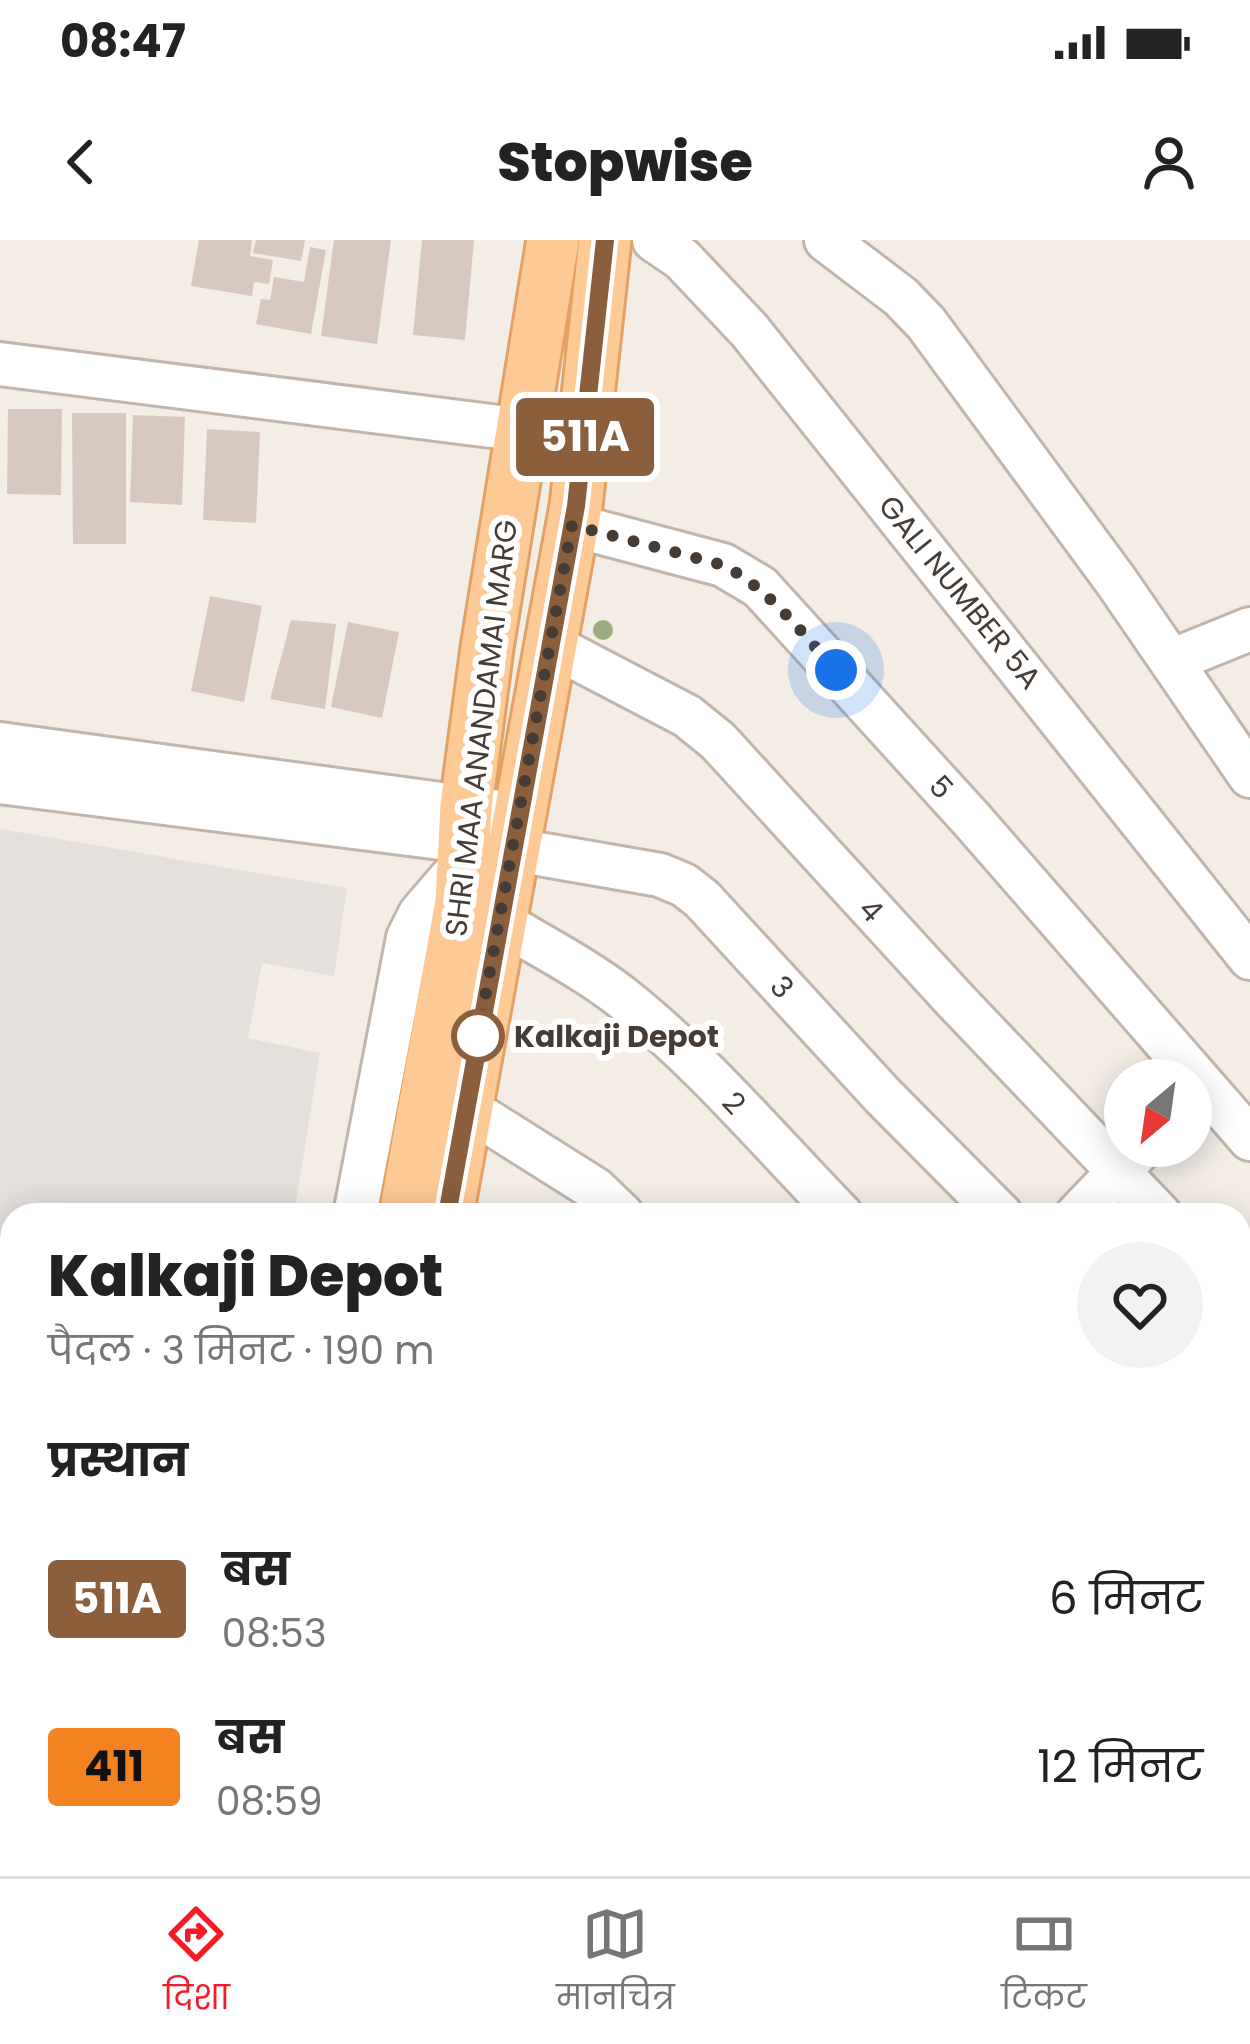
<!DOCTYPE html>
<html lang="hi">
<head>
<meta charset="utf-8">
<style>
	:root { --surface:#fff; --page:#f2f2f2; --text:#222; --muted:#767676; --line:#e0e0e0; --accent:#f71926 }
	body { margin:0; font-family:Poppins,"Noto Sans Devanagari",sans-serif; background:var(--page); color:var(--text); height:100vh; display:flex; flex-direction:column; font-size:45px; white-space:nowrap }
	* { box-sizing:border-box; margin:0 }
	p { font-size:39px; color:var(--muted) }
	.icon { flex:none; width:66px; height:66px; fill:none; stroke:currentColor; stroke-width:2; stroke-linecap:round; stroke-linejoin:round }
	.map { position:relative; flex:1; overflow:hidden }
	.panel { position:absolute; left:0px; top:963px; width:1251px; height:675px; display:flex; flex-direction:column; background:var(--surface); border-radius:36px 36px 0 0; box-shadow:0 6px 30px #0003 }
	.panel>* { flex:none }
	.badge { padding:0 24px; border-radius:9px; font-size:42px; line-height:78px }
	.needle { width:78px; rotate:209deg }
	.controls { position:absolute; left:1104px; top:819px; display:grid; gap:24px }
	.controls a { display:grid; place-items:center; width:108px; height:108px; border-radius:50%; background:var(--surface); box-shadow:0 6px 30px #0003; font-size:60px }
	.you { position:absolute; width:60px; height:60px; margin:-30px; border:9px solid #fff; border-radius:50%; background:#1a73e8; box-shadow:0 0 0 18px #1a73e833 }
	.map>.badge { position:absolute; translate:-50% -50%; box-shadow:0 0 0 6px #fff }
	h2 { padding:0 48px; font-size:45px; line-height:108px }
	.round { display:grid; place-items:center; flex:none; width:126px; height:126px; border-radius:63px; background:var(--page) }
	.overview { display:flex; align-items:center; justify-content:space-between; height:204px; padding:0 48px }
	h1 { font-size:57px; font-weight:800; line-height:90px }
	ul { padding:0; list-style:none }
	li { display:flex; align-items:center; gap:36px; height:168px; padding:0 48px }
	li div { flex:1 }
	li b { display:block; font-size:45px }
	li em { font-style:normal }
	li .badge { min-width:132px; font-weight:700; text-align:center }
	.status { display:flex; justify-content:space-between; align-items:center; height:84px; padding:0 60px; background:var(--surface); direction:ltr }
	.status svg { height:33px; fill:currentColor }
	header { display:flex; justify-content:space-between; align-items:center; height:156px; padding:0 48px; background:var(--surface); font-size:54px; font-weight:800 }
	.menu { display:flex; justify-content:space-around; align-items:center; height:168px; border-top:3px solid var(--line); background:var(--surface); font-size:33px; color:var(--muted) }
	.menu a { display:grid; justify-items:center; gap:6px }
	.menu .on { color:var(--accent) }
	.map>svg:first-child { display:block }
	.industrial { fill:#e5dfdb }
	.green { fill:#dae7af }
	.building { fill:#d7c9bf }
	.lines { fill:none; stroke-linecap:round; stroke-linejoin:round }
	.minor-casing { stroke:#c1b5ac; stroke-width:48 }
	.major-casing { stroke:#e2a265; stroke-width:57 }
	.minor { stroke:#fff; stroke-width:42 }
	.major { stroke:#fdca96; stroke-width:51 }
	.tree { fill:#9dac7e }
	.line-casing { stroke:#fff; stroke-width:27 }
	.line { stroke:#8b5e3c; stroke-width:18 }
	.walk { stroke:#463c36; stroke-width:12; stroke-dasharray:0 21.6 }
	.stop-dot { fill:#fff; stroke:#8b5e3c; stroke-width:6 }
	.labels { text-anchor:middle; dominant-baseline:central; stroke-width:12; stroke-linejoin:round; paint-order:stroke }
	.street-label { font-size:30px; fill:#463c36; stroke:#fff }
	.stop-label { font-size:30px; font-weight:bold; fill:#463c36; stroke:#fff; text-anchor:start }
</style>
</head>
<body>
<div class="status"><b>08:47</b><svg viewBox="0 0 49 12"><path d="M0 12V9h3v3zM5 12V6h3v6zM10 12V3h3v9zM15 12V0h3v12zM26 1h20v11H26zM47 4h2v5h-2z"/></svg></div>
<header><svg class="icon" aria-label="back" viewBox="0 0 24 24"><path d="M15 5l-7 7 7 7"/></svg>Stopwise<svg class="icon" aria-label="person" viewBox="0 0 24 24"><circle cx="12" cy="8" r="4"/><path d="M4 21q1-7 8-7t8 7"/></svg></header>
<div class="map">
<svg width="1250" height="1636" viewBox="0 0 1250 1636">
	<rect width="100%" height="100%" fill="#f3ede6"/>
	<path class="industrial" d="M0 589 347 648 334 736 262 723 248 798 320 813 294 975H12V1415L0 1413Z"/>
	<path class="green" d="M0 1463H12V1626H213L212 1636H0Z"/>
	<path class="building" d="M199 0H252L250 16 273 20 269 44 254 42 252 56 191 46Z
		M256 0H305L301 21 253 13Z
		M334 0H391L377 104 321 96Z
		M422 0H474L465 100 413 95Z
		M310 7 326 10 311 94 256 84 261 59 270 60 274 37 304 42Z
		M8 169H62L61 255 7 254Z
		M72 173H126V304H73Z
		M133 175 185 177 182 265 130 262Z
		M207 189 260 192 256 283 203 280Z
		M210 356 262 366 244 462 191 451Z
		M291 380 336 384 325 469 270 459Z
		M348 382 399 392 382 478 331 467Z
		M428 1626H482L480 1636 427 1633Z
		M496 1626H570L580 1628 579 1636H494Z
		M589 1626H642L640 1636H587Z
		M682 1626H716L738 1630 737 1636H680Z
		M748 1626H783L781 1636H746Z
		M788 1626H826L824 1636H786Z
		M833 1626H853L880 1631 879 1636H831Z"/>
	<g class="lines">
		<defs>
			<path id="minor" d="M654 0 682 19 749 90 1250 718
				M826 0 901 57 926 83 1116 341 1250 536
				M0 124 523 190
				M572 285 723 325 760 347 972 580 1250 899
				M551 405 687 476 718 501 954 759 1160 975
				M1171 421 1250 389
				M0 504 521 575
				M0 542 464 601 660 635 684 645 702 659 883 856 1001 975
				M498 680C540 706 586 729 624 759 704 823 770 902 841 975
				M465 867 595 949 622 975
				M355 975 408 698 420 674 462 625
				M1077 975 1143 906
				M1239 1066 1250 1079
				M1239 1234 1250 1246
				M1239 1385 1250 1397
				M1239 1593 1250 1604
				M1039 1626 1060 1636
				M1082 1626 1101 1636
				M241 1636 242 1626
				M405 1636 407 1626
				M668 1636 669 1626"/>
			<path id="major" d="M405 975 461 662 466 566 487 408 553 0
				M447 975 576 266 605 0
				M296 1636 297 1626
				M339 1636 340 1626"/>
		</defs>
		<use href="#minor" class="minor-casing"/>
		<use href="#major" class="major-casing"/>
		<use href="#minor" class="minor"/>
		<use href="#major" class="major"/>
	</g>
	<circle class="tree" cx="603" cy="390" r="10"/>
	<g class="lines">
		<defs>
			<path id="line" d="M447 975 576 266 605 0"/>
		</defs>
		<use href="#line" class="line-casing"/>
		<use href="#line" class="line"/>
		<path class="walk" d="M478 796 572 285 723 325C769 349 801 392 836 430"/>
	</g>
	<circle class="stop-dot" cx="478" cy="796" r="24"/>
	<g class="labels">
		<g class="street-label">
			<text transform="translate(960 352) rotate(51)">GALI NUMBER 5A</text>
			<text transform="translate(481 488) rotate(-83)">SHRI MAA ANANDAMAI MARG</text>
			<text transform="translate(941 547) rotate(48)">5</text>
			<text transform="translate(871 670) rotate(47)">4</text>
			<text transform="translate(782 747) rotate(47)">3</text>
			<text transform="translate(734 863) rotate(47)">2</text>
		</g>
		<g class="stop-label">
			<text x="514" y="796">Kalkaji Depot</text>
		</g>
	</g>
</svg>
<div class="controls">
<a><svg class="needle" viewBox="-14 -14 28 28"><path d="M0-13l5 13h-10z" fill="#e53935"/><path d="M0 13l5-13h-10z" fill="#767676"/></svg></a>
</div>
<div class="you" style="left:836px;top:430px"></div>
<b class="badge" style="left:585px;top:197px;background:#8b5e3c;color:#fff">511A</b>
<section class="panel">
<div class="overview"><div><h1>Kalkaji Depot</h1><p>पैदल · 3 मिनट · 190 m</p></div><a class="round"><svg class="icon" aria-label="heart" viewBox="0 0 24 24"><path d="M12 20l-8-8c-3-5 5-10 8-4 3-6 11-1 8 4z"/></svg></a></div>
<h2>प्रस्थान</h2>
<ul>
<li><span class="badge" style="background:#8b5e3c;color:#fff">511A</span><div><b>बस</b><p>08:53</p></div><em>6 मिनट</em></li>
<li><span class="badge" style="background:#f58220;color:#111">411</span><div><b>बस</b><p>08:59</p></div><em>12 मिनट</em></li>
</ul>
</section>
</div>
<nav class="menu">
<a class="on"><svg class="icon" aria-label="directions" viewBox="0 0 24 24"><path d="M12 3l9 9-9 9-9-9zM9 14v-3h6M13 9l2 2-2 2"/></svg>दिशा</a>
<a><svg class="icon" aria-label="map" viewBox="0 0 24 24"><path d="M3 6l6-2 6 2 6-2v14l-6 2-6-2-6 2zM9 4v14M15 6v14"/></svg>मानचित्र</a>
<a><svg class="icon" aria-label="tickets" viewBox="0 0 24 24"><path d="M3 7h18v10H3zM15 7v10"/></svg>टिकट</a>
</nav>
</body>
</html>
